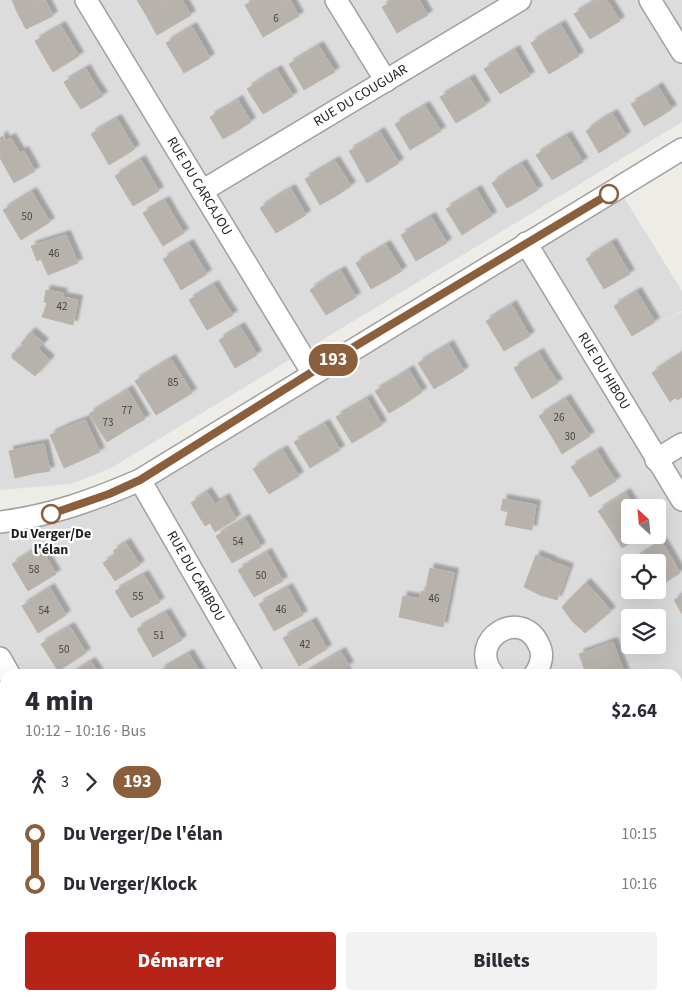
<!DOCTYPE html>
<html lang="fr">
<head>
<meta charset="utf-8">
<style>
	:root { --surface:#fff; --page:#f2f2f3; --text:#2b2b33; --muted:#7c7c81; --accent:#b62417 }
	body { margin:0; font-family:"Source Sans 3",sans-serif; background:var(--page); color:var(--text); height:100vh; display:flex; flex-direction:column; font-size:19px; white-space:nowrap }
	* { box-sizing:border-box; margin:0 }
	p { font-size:16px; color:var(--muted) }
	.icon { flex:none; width:28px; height:28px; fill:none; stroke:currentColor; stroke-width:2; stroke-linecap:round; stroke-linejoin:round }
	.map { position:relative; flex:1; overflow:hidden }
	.drawer { position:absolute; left:0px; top:669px; width:682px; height:331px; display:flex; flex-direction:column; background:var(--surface); border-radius:15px 15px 0 0; box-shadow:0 5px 20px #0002 }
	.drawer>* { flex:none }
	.badge { padding:0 10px; border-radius:16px; font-size:18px; line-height:32px }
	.needle { width:32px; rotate:334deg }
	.tools { position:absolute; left:621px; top:499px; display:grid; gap:10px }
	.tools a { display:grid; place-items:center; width:45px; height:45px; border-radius:5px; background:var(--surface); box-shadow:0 5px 20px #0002; font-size:25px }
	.map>.badge { position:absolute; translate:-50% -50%; box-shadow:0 0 0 2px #fff }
	.legs { display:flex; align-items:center; gap:8px; height:55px; padding:0 25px; font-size:16px }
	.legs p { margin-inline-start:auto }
	.head { display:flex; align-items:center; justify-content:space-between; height:85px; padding:0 25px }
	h1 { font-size:28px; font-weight:800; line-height:38px }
	.cta { display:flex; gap:10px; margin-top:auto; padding:10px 25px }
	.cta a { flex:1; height:58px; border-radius:5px; background:var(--accent); color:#fff; font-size:20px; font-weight:800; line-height:58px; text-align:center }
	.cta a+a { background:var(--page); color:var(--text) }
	ul { padding:0 25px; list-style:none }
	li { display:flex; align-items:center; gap:18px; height:50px; font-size:19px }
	li i { display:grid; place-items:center; width:8px; height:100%; margin:0 6px; background:currentColor }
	li i::after { content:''; width:12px; height:12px; margin:-6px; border:4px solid; border-radius:50%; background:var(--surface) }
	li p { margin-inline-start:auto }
	li:first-child i { background:linear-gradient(#0000 50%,currentColor 0) }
	li:last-child i { background:linear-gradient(currentColor 50%,#0000 0) }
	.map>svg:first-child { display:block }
	.residential { fill:#dddcdc; fill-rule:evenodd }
	.building { fill:#b7b2ac; stroke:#beb5aa; filter:url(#shadow) }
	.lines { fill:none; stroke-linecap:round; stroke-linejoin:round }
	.minor-casing { stroke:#a0a0a0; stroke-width:24 }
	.minor { stroke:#fff; stroke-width:21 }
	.line-1-casing { stroke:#fff; stroke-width:11 }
	.line-1 { stroke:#8b5e3c; stroke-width:8 }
	.stop-1-dot { fill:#fff; stroke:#8b5e3c; stroke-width:2.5 }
	.labels { text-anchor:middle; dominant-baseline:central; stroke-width:4.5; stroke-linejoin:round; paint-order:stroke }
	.number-label { font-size:11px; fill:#454442 }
	.street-label { font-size:14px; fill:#1f1f1f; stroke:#fff }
	.stop-label { font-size:14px; font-weight:bold; fill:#1f1f1f; stroke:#fff }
</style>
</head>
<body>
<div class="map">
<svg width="682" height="999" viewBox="0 0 682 999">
	<defs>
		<filter id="shadow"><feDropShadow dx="4.5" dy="-4.5" stdDeviation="1" flood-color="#0004"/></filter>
	</defs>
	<rect width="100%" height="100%" fill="#eeece6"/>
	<path class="residential" d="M0 0H682V122L111 468 71 484 0 490Z
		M618 188 682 291V311L653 328 682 312V999H0V522L77 506ZM630 508H658V535H630ZM630 562H658V590H630ZM630 618H658V645H630ZM5 674H678V995H5Z"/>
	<path class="building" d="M12 0H45L18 14Z
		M45 0 53 16 26 29 18 14Z
		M137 0H172L146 15Z
		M172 0H182L191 15 157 35 146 15Z
		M254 0H290L254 21 245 5Z
		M290 0 299 16 263 37 254 21Z
		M394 0H398L412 24 397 33 382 7Z
		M398 0H419L428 15 412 24Z
		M597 0H607L620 21 605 30 589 5Z
		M589 5 605 30 590 39 574 14Z
		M561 25 579 56 564 65 545 34Z
		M61 26 70 41 44 57 35 41Z
		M192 27 201 42 175 58 166 43Z
		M545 34 564 65 549 74 531 43Z
		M70 41 79 56 53 72 44 57Z
		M201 42 210 58 184 73 175 58Z
		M319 46 335 72 319 81 304 55Z
		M515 50 530 76 515 85 499 60Z
		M304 55 319 81 304 90 289 64Z
		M499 60 515 85 500 94 484 69Z
		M86 69 94 83 72 96 64 82Z
		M277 70 293 96 278 105 262 79Z
		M262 79 278 105 263 114 247 89Z
		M470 79 486 105 471 114 455 88Z
		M94 83 103 96 81 109 72 96Z
		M658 87 672 109 658 118 645 96Z
		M455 88 471 114 456 123 440 97Z
		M645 96 658 118 644 126 631 104Z
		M238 100 251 122 237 131 224 109Z
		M425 106 441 131 425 141 410 115Z
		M224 109 237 131 223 139 210 117Z
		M613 114 626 136 613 144 599 122Z
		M410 115 425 141 410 150 395 124Z
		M117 119 126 134 100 149 91 134Z
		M599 122 613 144 599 153 586 131Z
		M380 132 399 163 383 173 365 142Z
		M126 134 135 149 109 165 100 149Z
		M3 136 5 141 11 138 20 153 24 151 35 171 14 183 0 158V138Z
		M567 136 583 162 567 171 552 145Z
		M365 142 383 173 367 183 349 151Z
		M552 145 567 171 552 180 536 155Z
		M141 160 150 176 124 191 115 176Z
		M335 161 351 186 336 196 320 170Z
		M522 164 538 190 523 199 507 173Z
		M320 170 336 196 320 205 305 179Z
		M507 173 523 199 507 208 492 183Z
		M150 176 159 191 133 206 124 191Z
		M291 189 306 215 291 224 275 198Z
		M477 190 492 216 477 225 461 200Z
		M32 192 50 222 21 240 3 210Z
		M275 198 291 224 276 233 260 208Z
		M461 200 477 225 462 235 446 209Z
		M165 201 174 217 153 230 143 213Z
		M174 217 184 233 163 246 153 230Z
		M431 217 447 243 431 252 416 226Z
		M416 226 431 252 416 261 401 235Z
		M66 235 78 263 48 275 41 259 37 261 31 246Z
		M612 243 621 259 595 274 586 259Z
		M189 244 198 259 172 274 163 259Z
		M386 245 402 271 387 280 371 254Z
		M371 254 387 280 371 289 356 263Z
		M198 259 207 274 181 290 172 274Z
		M621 259 630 274 604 289 595 274Z
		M341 271 356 297 341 306 325 280Z
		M325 280 341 306 326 315 310 290Z
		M214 285 223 300 198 315 189 300Z
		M46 290 63 293 62 297 78 300 73 325 42 317 47 303 44 302Z
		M637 292 646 307 623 321 614 306Z
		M223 300 233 315 207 330 198 315Z
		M512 305 521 321 495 336 486 321Z
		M646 307 655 322 632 336 623 321Z
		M521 321 530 336 504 351 495 336Z
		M240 327 249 341 227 354 219 340Z
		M31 332 44 343 38 349 50 360 35 376 12 358V354L24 345 21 343Z
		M249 341 257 355 235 368 227 354Z
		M449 345 464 371 449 380 434 354Z
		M539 353 548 368 523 383 514 368Z
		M434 354 449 380 434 389 418 363Z
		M682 354V387L667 363Z
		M171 359 192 393 174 404 153 370Z
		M667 363 682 387V397L678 400 675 398 670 402 652 373Z
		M548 368 558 383 532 399 523 383Z
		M153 370 174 404 156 415 135 381Z
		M409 370 422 392 406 403 392 381Z
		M392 381 406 403 389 413 375 391Z
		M128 390 145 419 126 430 109 402Z
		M367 399 382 425 367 434 352 408Z
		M566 399 578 418 551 435 539 416Z
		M109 402 126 430 107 442 89 414Z
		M352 408 367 434 352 443 336 417Z
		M578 418 590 436 562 454 551 435Z
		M85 420 100 452 82 460 67 427Z
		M325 424 340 450 325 459 310 433Z
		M67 427 82 460 64 468 50 435Z
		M310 433 325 459 310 468 294 442Z
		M44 444 50 471 32 474 27 447Z
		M27 447 32 474 15 478 9 451Z
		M283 450 299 476 284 485 268 459Z
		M597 451 606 466 581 482 571 467Z
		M268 459 284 485 269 494 253 469Z
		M606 466 616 481 590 497 581 482Z
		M207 492 215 504 225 498 236 519 215 532 210 523 205 526 191 503Z
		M626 493 635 508H630V517L610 529 598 511Z
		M503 499 536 505 532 530 505 525 508 512 501 510Z
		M630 517V535H643L622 548 610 529Z
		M245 519 261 547 232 563 216 536Z
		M662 542 671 557 658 566V562H639L636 558Z
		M126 543 140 565 115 581 103 563 116 555 113 551Z
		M40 547 56 574 28 591 12 564Z
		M267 553 283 581 254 597 238 570Z
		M536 555 552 561 540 595 524 587Z
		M671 557 680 573 658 587V566Z
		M552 562 569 568 557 600 540 595Z
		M430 568 454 573 443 627 399 617 403 596 420 599 421 591 425 592Z
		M144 575 160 602 131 618 115 591Z
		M586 583 599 597 572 621 562 607Z
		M50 588 66 615 38 633 22 606Z
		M288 588 303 615 274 631 259 604Z
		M682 595V614L674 600Z
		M599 597 611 611 585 633 572 621Z
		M166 613 182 640 153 657 137 629Z
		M312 622 327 649 299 666 283 638Z
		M70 627 86 653 58 671 41 644Z
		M613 642 619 659 585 671 579 654Z
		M341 652 349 666 344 669 347 674H304Z
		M189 654 201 674H163L161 670Z
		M619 659 625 674H586L585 671Z
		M91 662 99 674H72Z
		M5 794V824L0 816V797Z
		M0 902 5 911V930L0 933Z
		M5 944V979L0 982V947Z
		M8 995H58L59 996 53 999H10Z
		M257 995H298L300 999H250Z
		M358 995H400L393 999H360Z
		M573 995H600L603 999H575Z
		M600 995H627L630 999H603Z"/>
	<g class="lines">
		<defs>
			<g id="minor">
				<path id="s1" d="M86 0 312 372"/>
				<path d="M336 0 386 81"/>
				<path d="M650 0 682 52"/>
				<path id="s2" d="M202 191 520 0"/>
				<path id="s3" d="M526 243 682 500"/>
				<path d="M656 460 682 444"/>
				<path id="s4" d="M140 480 252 674"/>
				<path d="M0 522C50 516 94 500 140 480L682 149"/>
				<path d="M0 658 9 674"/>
				<path d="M493 674C466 639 522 606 539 645 544 655 541 665 535 674"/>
				<path d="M0 766 5 763"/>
				<path d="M678 896 682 895"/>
				<path d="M199 995 202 999"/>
				<path d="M445 995 448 999"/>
				<path d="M129 999 135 995"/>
				<path d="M467 999 474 995"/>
			</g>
		</defs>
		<use href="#minor" class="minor-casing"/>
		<use href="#minor" class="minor"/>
	</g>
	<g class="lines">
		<defs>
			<path id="line-1" d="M51 514 109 494 140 480 312 372 609 194"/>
		</defs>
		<use href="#line-1" class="line-1-casing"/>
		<use href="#line-1" class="line-1"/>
	</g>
	<g class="stop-1-dot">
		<circle cx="609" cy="194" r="9"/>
		<circle cx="51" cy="514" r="9"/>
	</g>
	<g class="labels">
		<g class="number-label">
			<text x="276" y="18">6</text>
			<text x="27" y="216">50</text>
			<text x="54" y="253">46</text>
			<text x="62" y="306">42</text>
			<text x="173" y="382">85</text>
			<text x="127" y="410">77</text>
			<text x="559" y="417">26</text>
			<text x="108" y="422">73</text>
			<text x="570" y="436">30</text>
			<text x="238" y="541">54</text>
			<text x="34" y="569">58</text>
			<text x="261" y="575">50</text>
			<text x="138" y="596">55</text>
			<text x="434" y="598">46</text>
			<text x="281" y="609">46</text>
			<text x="44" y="610">54</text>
			<text x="159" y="635">51</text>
			<text x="305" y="644">42</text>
			<text x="64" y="649">50</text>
		</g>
		<g class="street-label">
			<text stroke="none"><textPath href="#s2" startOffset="185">RUE DU COUGUAR</textPath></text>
			<text stroke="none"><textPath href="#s1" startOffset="218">RUE DU CARCAJOU</textPath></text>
			<text stroke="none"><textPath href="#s3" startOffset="150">RUE DU HIBOU</textPath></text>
			<text stroke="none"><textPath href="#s4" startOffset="111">RUE DU CARIBOU</textPath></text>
		</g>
		<g class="stop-label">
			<text x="51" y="534">Du Verger/De<tspan x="51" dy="16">l'élan</tspan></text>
		</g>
	</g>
</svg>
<div class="tools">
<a><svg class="needle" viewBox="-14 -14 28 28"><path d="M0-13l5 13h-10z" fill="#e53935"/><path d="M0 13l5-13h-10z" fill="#7c7c81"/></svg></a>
<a><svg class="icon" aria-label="locate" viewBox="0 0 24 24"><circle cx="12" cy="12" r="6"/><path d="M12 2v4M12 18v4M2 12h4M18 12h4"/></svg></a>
<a><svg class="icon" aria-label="layers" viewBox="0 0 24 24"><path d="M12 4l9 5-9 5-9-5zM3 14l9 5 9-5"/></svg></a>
</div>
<b class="badge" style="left:333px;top:360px;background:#8b5e3c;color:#fff">193</b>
<section class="drawer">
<div class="head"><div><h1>4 min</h1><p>10:12 – 10:16 · Bus</p></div><b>$2.64</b></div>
<div class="legs"><svg class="icon" aria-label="walk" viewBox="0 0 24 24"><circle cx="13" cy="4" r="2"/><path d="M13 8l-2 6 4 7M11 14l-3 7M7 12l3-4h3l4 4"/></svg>3<svg class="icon" aria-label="forward" viewBox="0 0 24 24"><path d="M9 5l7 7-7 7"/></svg><b class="badge" style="background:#8b5e3c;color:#fff">193</b></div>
<ul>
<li><i style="color:#8b5e3c"></i><b>Du Verger/De l'élan</b><p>10:15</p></li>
<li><i style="color:#8b5e3c"></i><b>Du Verger/Klock</b><p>10:16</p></li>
</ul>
<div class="cta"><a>Démarrer</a><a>Billets</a></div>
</section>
</div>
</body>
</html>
